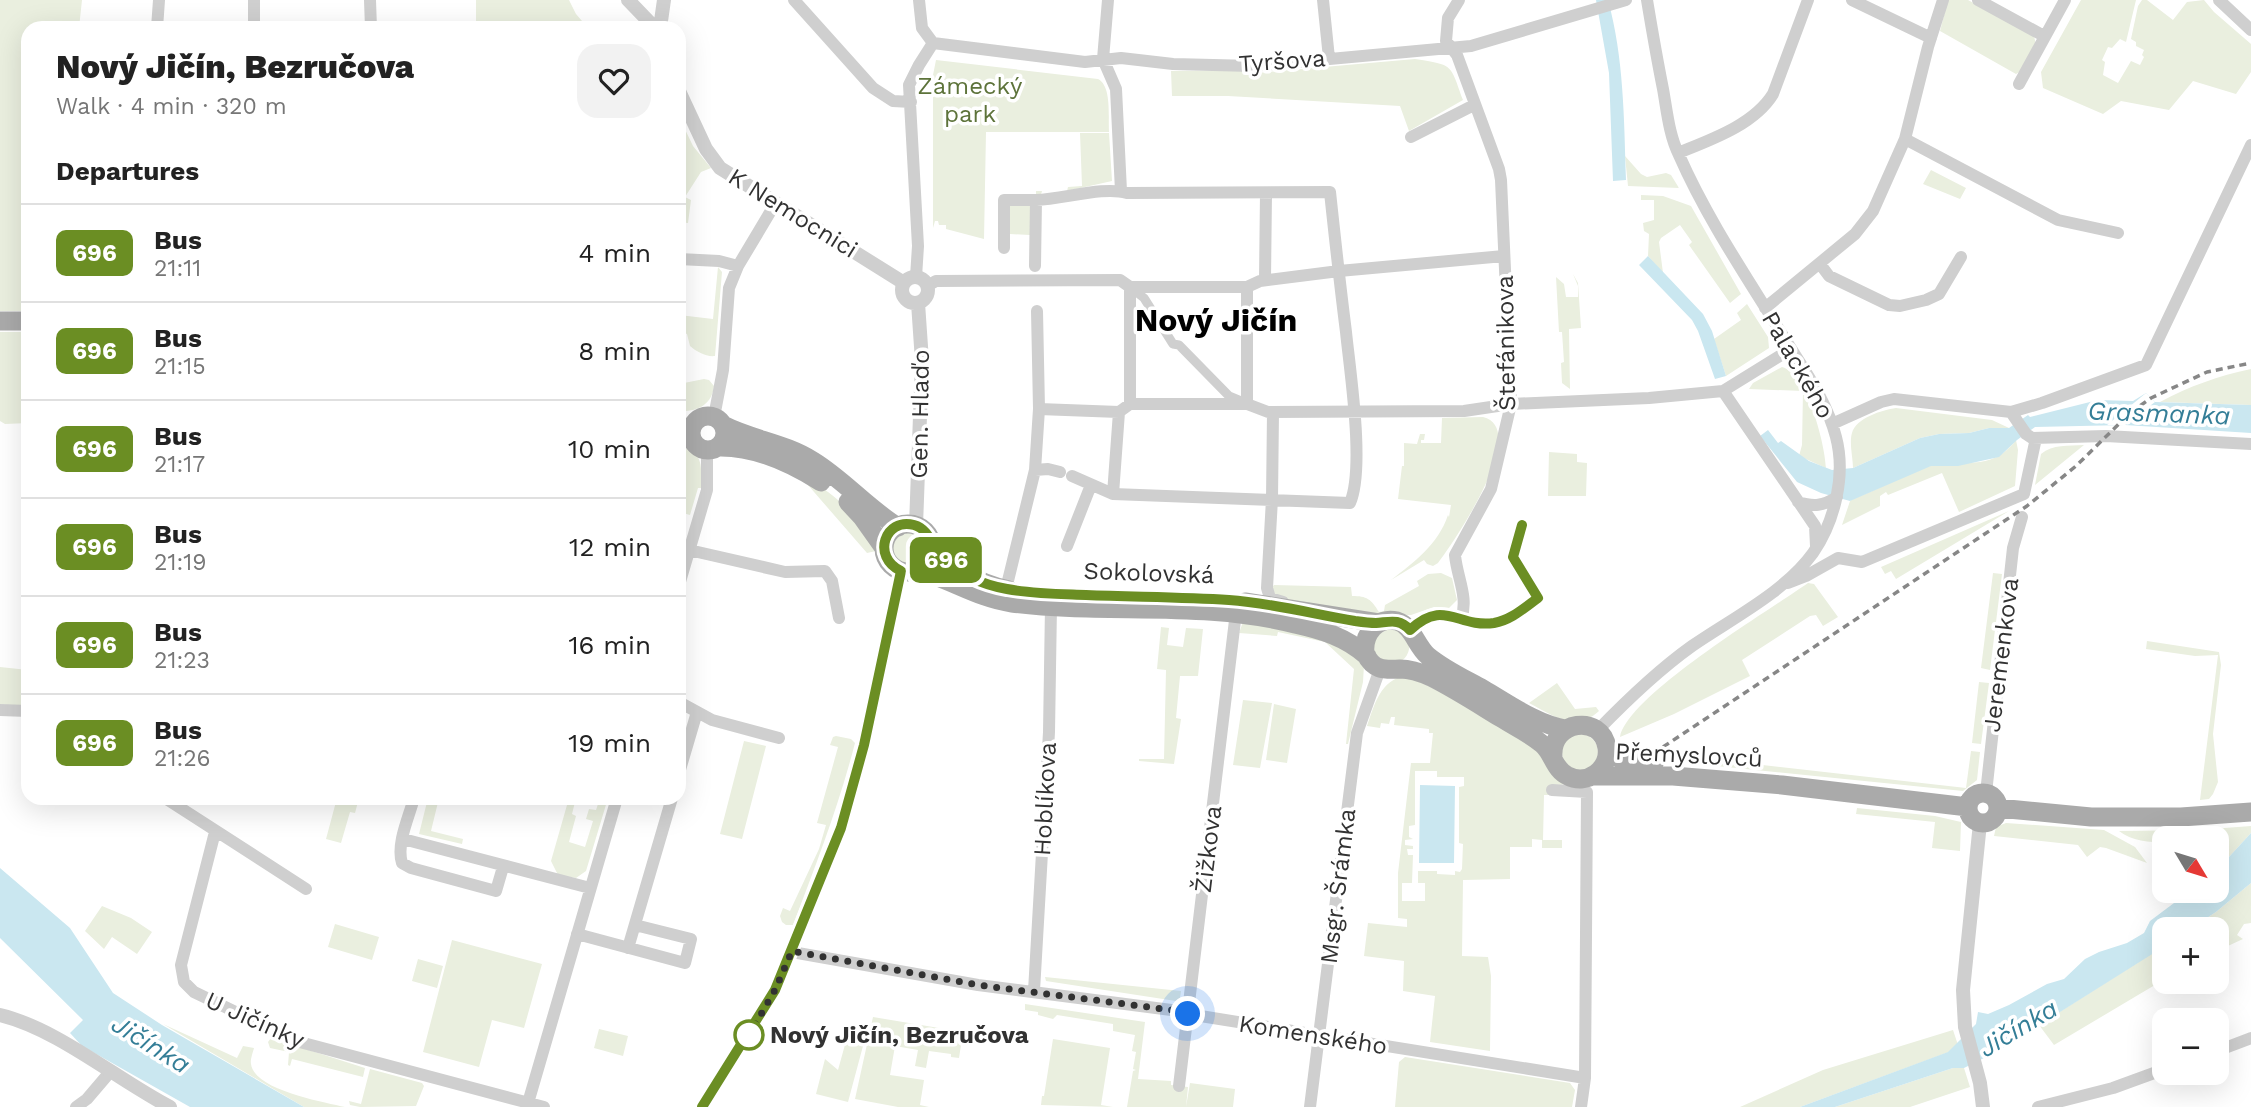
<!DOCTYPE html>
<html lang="en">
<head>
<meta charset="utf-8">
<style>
	:root { --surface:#fff; --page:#f2f2f2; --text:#222; --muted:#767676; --line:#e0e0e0 }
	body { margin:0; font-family:"Work Sans",sans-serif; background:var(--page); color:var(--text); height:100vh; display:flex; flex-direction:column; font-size:26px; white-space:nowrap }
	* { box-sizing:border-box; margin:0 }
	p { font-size:23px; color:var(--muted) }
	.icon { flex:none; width:38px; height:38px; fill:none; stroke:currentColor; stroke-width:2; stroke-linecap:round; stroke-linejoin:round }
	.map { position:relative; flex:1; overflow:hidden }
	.details { position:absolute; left:21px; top:21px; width:665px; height:784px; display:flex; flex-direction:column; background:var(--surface); border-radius:21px; box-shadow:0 7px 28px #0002 }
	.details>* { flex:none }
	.badge { padding:0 14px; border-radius:10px; font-size:24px; line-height:46px }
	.needle { width:46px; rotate:128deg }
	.buttons { position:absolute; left:2152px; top:826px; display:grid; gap:14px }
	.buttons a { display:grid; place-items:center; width:77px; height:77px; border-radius:14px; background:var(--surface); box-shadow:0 7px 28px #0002; font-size:35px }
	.you { position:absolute; width:35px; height:35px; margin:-18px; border:5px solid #fff; border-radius:50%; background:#1a73e8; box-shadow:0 0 0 10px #1a73e833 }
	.map>.badge { position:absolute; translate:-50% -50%; box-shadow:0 0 0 4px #fff }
	h2 { padding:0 35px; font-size:26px; line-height:63px }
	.round { display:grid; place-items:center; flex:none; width:74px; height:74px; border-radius:21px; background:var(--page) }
	.head { display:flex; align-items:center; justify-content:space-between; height:119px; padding:0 35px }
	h1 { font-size:33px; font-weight:800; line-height:52px }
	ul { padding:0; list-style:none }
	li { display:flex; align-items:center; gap:21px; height:98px; padding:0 35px; border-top:2px solid var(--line) }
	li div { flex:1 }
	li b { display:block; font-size:26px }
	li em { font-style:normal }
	li .badge { min-width:77px; font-weight:700; text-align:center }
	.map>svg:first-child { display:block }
	.green { fill:#eaefdf; fill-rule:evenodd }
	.water { fill:#cae7f0 }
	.pier { fill:#fff }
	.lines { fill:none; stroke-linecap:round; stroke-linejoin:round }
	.pedestrian { stroke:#cfcfcf; stroke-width:9 }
	.minor { stroke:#cfcfcf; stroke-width:12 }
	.tertiary { stroke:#cfcfcf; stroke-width:14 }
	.primary { stroke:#aaa; stroke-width:19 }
	.rail { stroke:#878787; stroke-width:3.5; stroke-dasharray:7 5; stroke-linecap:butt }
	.line-casing { stroke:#fff; stroke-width:16 }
	.line { stroke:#6b8e23; stroke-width:10 }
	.walk { stroke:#323232; stroke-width:7; stroke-dasharray:0 12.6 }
	.stop-dot { fill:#fff; stroke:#6b8e23; stroke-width:3.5 }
	.labels { text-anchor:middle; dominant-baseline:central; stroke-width:7; stroke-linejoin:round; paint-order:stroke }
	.street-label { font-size:24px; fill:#323232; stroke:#fff }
	.park-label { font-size:24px; fill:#5d733a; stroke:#fff }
	.stop-label { font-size:24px; font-weight:bold; fill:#323232; stroke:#fff; text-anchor:start }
	.water-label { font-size:26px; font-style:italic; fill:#347e97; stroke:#fff }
	.district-label { font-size:32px; font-weight:bold; fill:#000; stroke:#fff }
</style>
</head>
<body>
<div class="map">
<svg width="2251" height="1107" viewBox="0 0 2251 1107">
	<rect width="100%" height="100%" fill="#fff"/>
	<path class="green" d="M0 0H82L79 28H28V311H0Z
		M476 0H569L576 14 588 28H476Z
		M1948 0H1968L2034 36 2036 45 2021 71 2016 74 1940 31Z
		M2081 0H2136L2126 42 2120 39 2112 48 2108 47 2102 60 2105 62 2103 75 2118 83 2131 61 2140 65 2144 57 2142 55 2144 50 2136 46V42L2131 39 2138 6 2142 0H2147L2173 20 2187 2 2204 0 2214 12 2251 44V72L2236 94 2193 81 2169 110 2121 101 2103 114 2043 88 2041 72Z
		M1415 59C1454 65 1450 64 1463 100L1409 131 1400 106 1228 96H1172L1171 71 1256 70V73Z
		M936 60 1098 79C1112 86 1108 117 1109 132H986L984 239 946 229V225H939L938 221H935L933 228V75Z
		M679 117 693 146 711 168 701 172 685 197 691 200 688 223 679 222Z
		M1080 133H1109L1112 181 1067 191 1068 187 1082 186Z
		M1625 156 1641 174 1647 177 1666 173 1671 175 1679 188 1628 186Z
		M1931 170 1966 188 1960 199 1923 184Z
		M1036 191H1042L1030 235 1010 234 998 247 1000 195H1036Z
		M1641 195 1663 196 1691 206 1741 294 1730 303 1689 245 1692 242 1680 225 1661 238 1659 242 1663 273 1648 256 1649 234 1644 231 1643 223 1654 220V200H1641Z
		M718 267 722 272 715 356C706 357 697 352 690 346L687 334 679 331V315L713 319Z
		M1573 274 1578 283 1581 328 1569 329 1570 389 1562 383 1561 363 1564 362 1562 332H1559L1556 277 1564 284 1566 297H1578V286Z
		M1747 304 1768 337 1769 348 1726 376 1714 339 1741 320 1737 313Z
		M0 332H28V423L5 424 0 421Z
		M1782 367C1807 374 1825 443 1826 468L1799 456 1802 445 1803 391 1749 389 1753 383Z
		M2251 369V405L2160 402C2190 386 2218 376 2251 369Z
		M704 379 709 380 714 386C712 405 697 412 679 411V384Z
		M1896 408 1992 420 2009 428H1989L1969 433 1939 434 1920 438 1853 468C1853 458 1849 443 1852 433 1856 418 1882 410 1896 408Z
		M1483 417C1531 429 1454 542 1438 563L1433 566 1427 564 1424 560 1391 580C1414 562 1438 545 1448 515L1449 517 1451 505 1398 499 1402 466H1404V443L1417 444 1420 434H1425L1424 440H1421V443H1441L1442 418Z
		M2016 440 2018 450 2015 486 1959 512 1942 473 1888 495 1886 492 1880 496V506L1842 525 1850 501 1853 499C1878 490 1902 475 1927 467 1962 456 1989 475 2016 440Z
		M2084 445 2035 485 2041 454C2053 444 2068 446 2084 445Z
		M679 446C705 453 701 466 701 488H698L690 515 679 512Z
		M1549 452 1577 454V462L1587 463 1586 496H1548Z
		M801 477C841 494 855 517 876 551L867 553Z
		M2009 511 1896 579 1891 571 1885 574 1881 567Z
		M891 549a17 17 0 1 1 34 0a17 17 0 1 1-34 0Z
		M1441 573 1452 578 1457 600 1449 608 1434 607 1411 615 1380 616 1277 598 1272 588 1274 585 1351 587 1352 596C1367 596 1371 599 1379 612L1384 611 1385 605 1419 586 1417 581 1428 574Z
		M1993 573 2002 574 1990 670 1981 668Z
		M1808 583 1814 584 1838 617 1823 626 1816 615 1810 616 1742 660 1750 676 1674 714 1620 737C1628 695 1770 610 1808 583Z
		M1244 619 1339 641 1364 665 1363 682 1348 744H1346L1354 669 1325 642 1278 632 1277 636 1239 633Z
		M1393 626 1410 643C1409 657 1403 662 1391 666L1371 651V639Z
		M1161 627 1169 628 1167 645 1183 647 1186 628 1203 629 1198 676H1180L1176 718 1181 719 1174 764 1139 761V759H1164L1166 670 1157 669Z
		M2147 641 2219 652 2221 665 2213 734 2218 782 2213 794 2209 799 2200 800 2218 655 2195 656 2146 649Z
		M0 667 28 670V708L0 704Z
		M1406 675 1501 722 1583 784 1552 785V795H1544L1543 840H1562V848H1542V840L1532 839V847H1510V879L1463 880 1462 956 1488 957 1491 976 1490 1051 1430 1042 1435 996 1403 991 1404 961 1364 956 1368 923 1407 927V919L1398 918V873L1411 763H1430L1433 733H1429V729L1394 725 1395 717H1391L1389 724 1381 723 1380 728 1367 726C1375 703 1380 681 1406 675ZM1415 771H1437V777H1464V786L1459 787V843L1463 844 1462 869 1460 872 1455 871V875L1437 874V871H1418V883H1425V901H1402V883H1412L1413 855H1408L1407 849H1413V846L1405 845V840L1413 839 1409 837V826L1415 825Z
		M1979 682 1989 683 1981 744 1972 743Z
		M1557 683 1575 709 1596 707 1599 711C1576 733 1552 715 1529 703Z
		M1243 700 1272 703 1260 768 1233 765Z
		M1274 704 1296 709 1287 763 1266 760Z
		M1562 752a18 18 0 1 1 36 0a18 18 0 1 1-36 0Z
		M836 736 851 739 855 743C839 805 816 865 793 925H786L782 922 780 916 783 908 790 911 819 849 826 825 817 823 838 747 830 745 833 737Z
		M744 741 766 746 742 839 720 834Z
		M1639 751 1966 788 1971 751 1980 752 1977 780 1963 791 1638 758Z
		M337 798H359L355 813 350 812 341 843 326 839Z
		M428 798H439L431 831 463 839 462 844 419 834Z
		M569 798H576L572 814 576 816 569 842 585 847 593 821 586 819 589 809 596 810 600 798H608L586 871 576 878 558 875 551 861Z
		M1857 808 1935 816 1961 822 1960 851 1932 848 1935 822 1856 814Z
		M2006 823 2104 830 2135 847 2147 863 2106 848 2100 847 2087 857 2078 845 1994 836 1996 827Z
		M2251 826V833L2217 870V838H2165V843C2150 842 2131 841 2119 831L2198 830Z
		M2251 883V923L2244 924 2237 935 2243 939 2217 951V929H2190L2216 912Z
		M102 906 131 918 152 932 137 954 112 937 104 949 85 931Z
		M335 924 379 937 372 960 328 947Z
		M452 940 542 964 524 1028 492 1020 479 1067 423 1052Z
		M2165 945V979L2054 1045 2039 1025Z
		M418 959 443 966 437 988 412 981Z
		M1045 977 1181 991 1180 998 1176 1001 1046 981Z
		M1025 1004 1145 1022 1138 1079 1171 1081V1085L1188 1087 1186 1107 1190 1083 1235 1089 1233 1107H1127L1133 1071 1136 1070 1133 1069 1136 1052 1132 1051 1135 1035 1113 1031V1024L1057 1015 1053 1019 1038 1015V1012L1025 1010Z
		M873 1017 963 1032 959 1058 951 1057V1054L929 1051 926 1068 915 1066 918 1050 895 1046 890 1075 924 1080 920 1105 929 1107H898L855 1099Z
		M163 1024 237 1058 243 1046 254 1048C253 1052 250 1060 251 1064 254 1090 324 1102 345 1107H304Z
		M599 1029 628 1036 623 1056 594 1048Z
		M1953 1030 1958 1045 1949 1052 1800 1107H1740L1823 1070Z
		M271 1038 365 1068 363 1077 292 1059 290 1066 288 1065 289 1052 270 1048 268 1042Z
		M1053 1039 1110 1048 1101 1105 1113 1107 1041 1105 1042 1096H1044Z
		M846 1041 863 1046 848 1102 816 1094 825 1059 838 1070Z
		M1405 1057 1570 1083 1575 1090 1572 1107H1395L1399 1062Z
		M1953 1068H1964L1970 1087 1910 1107H1835Z
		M370 1069 422 1083 424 1086 416 1106 360 1107 350 1105 349 1101 361 1104Z"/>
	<path class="water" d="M1596 0H1608C1624 58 1624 119 1626 180L1613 181 1609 73Z
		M1648 256 1703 314 1712 331 1726 376 1715 379 1698 331 1692 320 1639 265Z
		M2146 393 2155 402 2251 405V433L2125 425 2035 427 2017 440 1999 457 1958 466H1931L1850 501 1821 493 1797 482 1760 436 1768 430 1778 443 1781 441 1809 461 1832 470 1853 468 1920 438 1939 434 1969 433 1989 428H2009L2028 415 2030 417 2098 400 2133 401Z
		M1420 785 1455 786 1454 863H1419Z
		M2251 833V883L2216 912 2190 929H2165V946L1998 1051 1964 1068H1953L1835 1107H1800L1948 1052 1976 1024 1978 1012 1988 1014 2009 1005 2047 984 2064 979 2085 959 2099 952 2127 943 2144 933 2150 921 2190 891H2217V870Z
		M0 868 70 928 113 993 162 1025 304 1107H190L82 1046 70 1033 83 1020 0 938Z"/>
	<path class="pier" d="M2146 393 2155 402 2125 425H2107Z"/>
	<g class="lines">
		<path class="pedestrian" d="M1130 287 1144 298 1173 344 1179 345 1229 396 1241 401"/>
		<path class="minor" d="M370 0 371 28
			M794 0 873 88 893 101 911 102
			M919 0 922 28 933 43
			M1108 0 1103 59 1116 89 1121 191
			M1323 0 1329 58
			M1852 0 1931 38
			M1978 0 2044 36
			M2219 0 2251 30
			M157 28 159 0
			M254 28V0
			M933 43 1085 62 1121 58 1173 64 1253 66 1471 46 1626 0
			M2019 84 2065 0
			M1411 137 1474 105
			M1905 139 2058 220 2118 233
			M1678 153C1710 140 1754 125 1773 94L1808 0
			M1004 248V200H1036
			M679 259 719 261 738 266
			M1820 264 1829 276 1889 305 1900 306 1926 300 1939 294 1961 257
			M1035 266 1036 200C1064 199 1104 186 1127 193L1330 192C1335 239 1340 285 1346 332 1350 372 1365 468 1350 503L1113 494 1072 476
			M916 277 918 246 909 85 919 65 933 43
			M1265 280 1266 193
			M927 286 936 281 1120 280 1130 287
			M1130 287V404H1247L1268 412 1464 411 1511 404 1649 398 1723 391 1791 349
			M1130 287H1247L1260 281 1339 271 1504 256
			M1247 287V404
			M1765 308 1855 234 1873 211 1905 139 1928 47 1943 0
			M1723 391 1815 526 1816 546
			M1039 409 1119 412
			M1273 412 1272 499 1267 588 1270 598 1283 602
			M2011 412 2026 434 2032 438 2106 436 2251 444
			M714 417 723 370 729 288 738 266 775 204
			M1832 424 1881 402 1894 399 2011 412 2042 403 2146 365 2251 145
			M1035 470 1048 469 1060 472
			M1113 494 1119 412 1130 404
			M1798 502C1814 507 1823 506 1837 497
			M1067 546 1091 485
			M689 550 785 572 825 571 832 581 839 618
			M1788 583 1806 576 1838 558 1862 562 2024 494 2036 438
			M679 585 707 490V451
			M1006 589 1035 470 1039 409 1037 311
			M1410 630C1427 614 1439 613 1461 620 1469 597 1457 578 1455 555L1491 489 1511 404 1501 180 1499 169 1457 55 1446 41 1448 18 1459 0
			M679 702 712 720 779 738
			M0 710 28 711
			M1597 731C1627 700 1657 671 1692 646 1731 619 1785 592 1813 553 1835 521 1846 475 1836 437 1827 401 1804 370 1785 339 1748 279 1707 219 1679 155 1669 135 1667 111 1663 89 1657 59 1652 30 1647 0
			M679 773 697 712
			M1552 790 1587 792 1585 1078 1581 1107
			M1986 793 2013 548 2022 517
			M165 798 306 889
			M414 798C409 817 396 844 402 863L411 868 496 891 503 867
			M215 832 181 965 184 982 194 992 296 1041 544 1107
			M403 839 590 888
			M577 934 685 963 691 939 635 925
			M628 948 672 798
			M792 952 978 985 1179 1011 1188 1014 1585 1078
			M1034 991 1049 732 1051 606
			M2217 1051 2251 1038
			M1179 1086 1236 612
			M528 1103 617 798
			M76 1107 87 1099 110 1072
			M1310 1107 1357 733 1380 669
			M2038 1107 2113 1088 2165 1069"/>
		<path class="tertiary" d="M628 0 655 28
			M660 28 664 0
			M679 91 706 149 720 168 904 283
			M902 290a13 13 0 1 1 26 0a13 13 0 1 1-26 0Z
			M916 526 922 361 918 303
			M1980 823 1963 990 1965 1027 1980 1083 1983 1107
			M0 1015C58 1029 116 1079 170 1107
			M702 1107 775 990 841 828 864 745 901 571"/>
		<path class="primary" d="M0 321H28
			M691 433a17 17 0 1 1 34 0a17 17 0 1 1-34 0Z
			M723 425C752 440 785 443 813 461 844 480 867 508 898 527
			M718 447C755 446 791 463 821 482
			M848 502 862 517 884 548
			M884 548a24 24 0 1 1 48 0a24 24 0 1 1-48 0Z
			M931 544C952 569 977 583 1009 590
			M916 570C949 578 977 598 1012 603 1106 615 1202 600 1295 624 1322 630 1346 637 1367 656
			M1245 602 1379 623
			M1607 748 1622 760 1654 764
			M1553 757C1550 720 1602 713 1607 748 1610 769 1587 786 1568 776 1554 770 1553 753 1542 744 1529 733 1514 726 1501 718 1478 704 1455 689 1431 677 1422 673 1410 669 1400 669 1383 670 1373 670 1365 653 1363 634 1377 616 1397 621 1413 626 1416 646 1428 656 1445 670 1465 679 1483 689 1509 704 1536 724 1565 729
			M1592 776H1673L1782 785 1968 807
			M1968 808a15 15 0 1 1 30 0a15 15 0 1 1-30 0Z
			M1998 808 2091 817H2181L2251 812"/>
		<path class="rail" d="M1663 747 2027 506 2076 466 2130 413 2151 398 2207 372 2251 363"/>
	</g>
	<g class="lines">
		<defs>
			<path id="line" d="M702 1107 775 990 841 828 864 745 901 571C871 557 885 517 914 525 929 529 932 546 941 556 958 574 983 585 1007 589 1033 594 1060 594 1086 595 1134 597 1182 597 1229 600 1272 603 1313 614 1355 621 1362 622 1370 623 1376 623 1390 622 1399 618 1410 630 1444 598 1457 628 1494 623 1511 620 1524 608 1538 598L1513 557 1522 525"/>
		</defs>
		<use href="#line" class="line-casing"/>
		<use href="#line" class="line"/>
		<path class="walk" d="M749 1035 775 990 792 951 978 985 1179 1011 1188 1014"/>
	</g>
	<circle class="stop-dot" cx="749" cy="1035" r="14"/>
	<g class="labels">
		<g class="street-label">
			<text transform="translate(1282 61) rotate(-4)">Tyršova</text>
			<text transform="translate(793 213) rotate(32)">K Nemocnici</text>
			<text transform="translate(1506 343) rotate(-91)">Štefánikova</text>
			<text transform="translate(1798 365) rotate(60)">Palackého</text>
			<text transform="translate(920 414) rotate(-89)">Gen. Hlaďo</text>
			<text transform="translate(1149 573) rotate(2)">Sokolovská</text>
			<text transform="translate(2001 655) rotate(-83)">Jeremenkova</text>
			<text transform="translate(1689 755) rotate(3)">Přemyslovců</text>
			<text transform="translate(1045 799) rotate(-87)">Hoblíkova</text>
			<text transform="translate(1208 849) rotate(-83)">Žižkova</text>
			<text transform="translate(1338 886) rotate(-83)">Msgr. Šrámka</text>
			<text transform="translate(255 1020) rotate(24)">U Jičínky</text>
			<text transform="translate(1313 1035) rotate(9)">Komenského</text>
		</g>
		<g class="park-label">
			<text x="970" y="86">Zámecký<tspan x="970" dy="28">park</tspan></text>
		</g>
		<g class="stop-label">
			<text x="770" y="1035">Nový Jičín, Bezručova</text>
		</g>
		<g class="water-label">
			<text transform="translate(2159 413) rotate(2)">Grasmanka</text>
			<text transform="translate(2018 1028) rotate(-31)">Jičínka</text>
			<text transform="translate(151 1044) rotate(32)">Jičínka</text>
		</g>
		<g class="district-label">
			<text x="1216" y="320">Nový Jičín</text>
		</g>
	</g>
</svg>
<div class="buttons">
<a><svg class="needle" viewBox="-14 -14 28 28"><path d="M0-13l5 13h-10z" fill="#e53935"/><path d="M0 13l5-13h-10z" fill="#767676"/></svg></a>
<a>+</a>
<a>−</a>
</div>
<div class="you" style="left:1188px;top:1014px"></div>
<b class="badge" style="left:946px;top:560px;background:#6b8e23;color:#fff">696</b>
<section class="details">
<div class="head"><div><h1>Nový Jičín, Bezručova</h1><p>Walk · 4 min · 320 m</p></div><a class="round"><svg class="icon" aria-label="heart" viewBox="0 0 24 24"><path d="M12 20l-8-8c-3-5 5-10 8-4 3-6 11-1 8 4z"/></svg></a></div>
<h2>Departures</h2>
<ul>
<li><span class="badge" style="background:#6b8e23;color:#fff">696</span><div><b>Bus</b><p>21:11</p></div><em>4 min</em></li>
<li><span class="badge" style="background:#6b8e23;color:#fff">696</span><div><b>Bus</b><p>21:15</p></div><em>8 min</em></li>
<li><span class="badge" style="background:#6b8e23;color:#fff">696</span><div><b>Bus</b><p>21:17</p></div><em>10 min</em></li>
<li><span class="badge" style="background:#6b8e23;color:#fff">696</span><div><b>Bus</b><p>21:19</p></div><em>12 min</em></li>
<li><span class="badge" style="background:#6b8e23;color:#fff">696</span><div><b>Bus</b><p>21:23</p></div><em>16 min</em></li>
<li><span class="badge" style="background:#6b8e23;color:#fff">696</span><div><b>Bus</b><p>21:26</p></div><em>19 min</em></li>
</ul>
</section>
</div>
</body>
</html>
